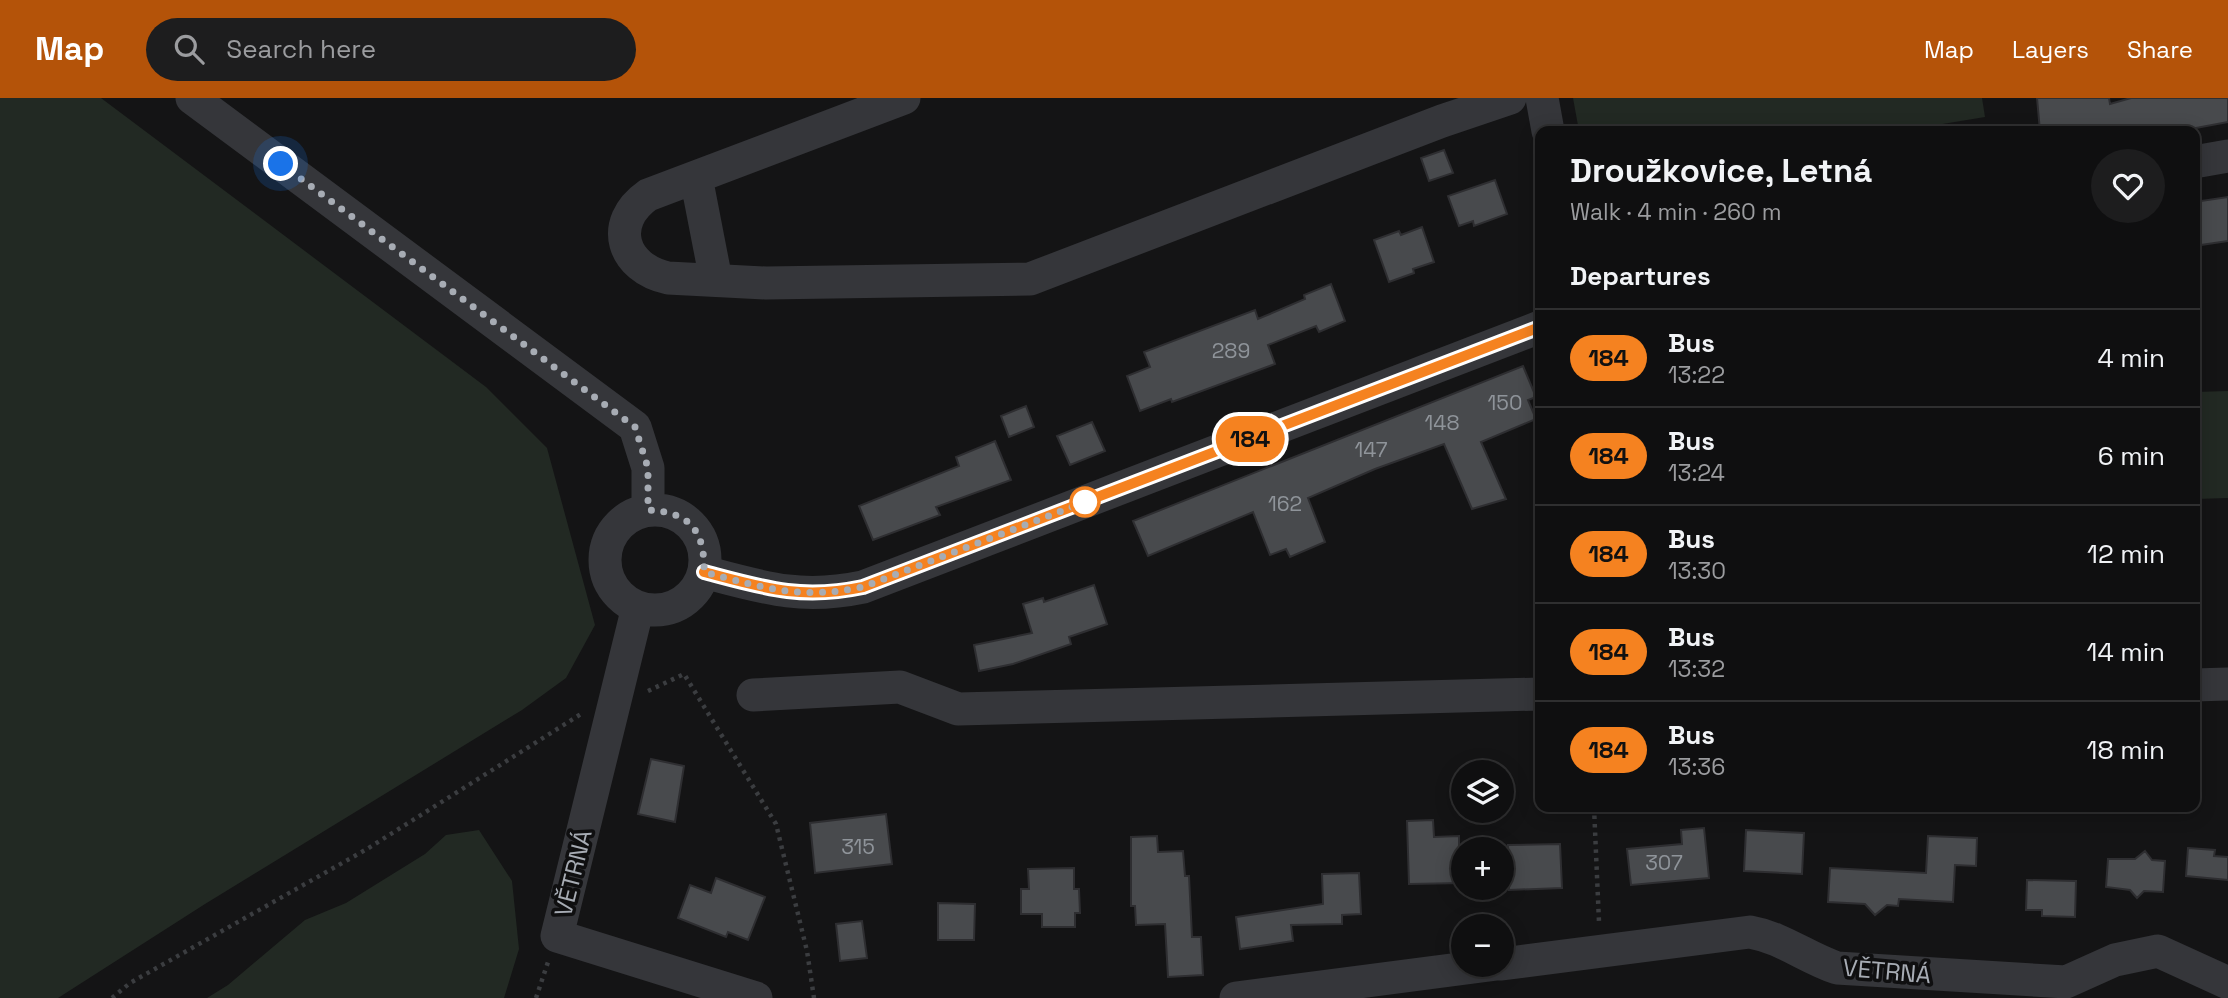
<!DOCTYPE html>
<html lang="en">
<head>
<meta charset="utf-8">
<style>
	:root { --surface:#0f0f10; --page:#1d1d1e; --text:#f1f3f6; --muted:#9b9c9f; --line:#2f2f30; --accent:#b45309 }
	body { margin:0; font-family:"Space Grotesk",sans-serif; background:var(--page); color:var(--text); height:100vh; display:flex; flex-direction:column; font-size:26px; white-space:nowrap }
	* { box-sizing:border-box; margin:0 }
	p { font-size:23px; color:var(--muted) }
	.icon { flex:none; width:38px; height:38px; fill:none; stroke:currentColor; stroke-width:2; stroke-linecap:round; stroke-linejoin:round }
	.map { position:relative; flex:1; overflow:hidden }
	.sheet { position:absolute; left:1535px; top:28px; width:665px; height:686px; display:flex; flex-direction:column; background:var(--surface); border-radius:14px; box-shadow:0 4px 18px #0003,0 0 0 2px var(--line) }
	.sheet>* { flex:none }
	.badge { padding:0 14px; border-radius:23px; font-size:24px; line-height:46px }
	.fabs { position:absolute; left:1451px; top:662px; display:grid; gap:14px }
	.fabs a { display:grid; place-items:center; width:63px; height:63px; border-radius:50%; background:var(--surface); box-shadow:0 4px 18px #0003,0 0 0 2px var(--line); font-size:35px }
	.you { position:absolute; width:35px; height:35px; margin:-18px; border:5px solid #fff; border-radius:50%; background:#1a73e8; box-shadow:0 0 0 10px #1a73e833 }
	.map>.badge { position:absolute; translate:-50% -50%; box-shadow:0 0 0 4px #fff }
	h2 { padding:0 35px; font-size:26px; line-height:63px }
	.round { display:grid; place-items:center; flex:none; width:74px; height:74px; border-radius:37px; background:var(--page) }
	.summary { display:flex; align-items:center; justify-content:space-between; height:119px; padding:0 35px }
	h1 { font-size:33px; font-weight:800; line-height:52px }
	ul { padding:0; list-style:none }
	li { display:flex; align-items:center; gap:21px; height:98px; padding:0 35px; border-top:2px solid var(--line) }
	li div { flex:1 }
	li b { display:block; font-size:26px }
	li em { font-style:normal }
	li .badge { min-width:77px; font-weight:700; text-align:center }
	header { display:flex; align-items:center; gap:42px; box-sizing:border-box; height:98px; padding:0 35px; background:var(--accent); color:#fff }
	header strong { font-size:33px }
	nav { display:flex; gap:38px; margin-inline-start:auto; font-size:24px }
	.search { width:490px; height:63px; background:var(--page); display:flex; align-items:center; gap:18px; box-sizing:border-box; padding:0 24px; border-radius:38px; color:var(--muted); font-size:26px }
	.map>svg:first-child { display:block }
	.green { fill:#222923 }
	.building { fill:#484a4d; stroke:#2e2e31; stroke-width:2 }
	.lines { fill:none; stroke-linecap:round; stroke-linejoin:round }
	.path { stroke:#3b3d40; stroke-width:4.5; stroke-dasharray:3.5 5; stroke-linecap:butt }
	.minor { stroke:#35363a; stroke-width:33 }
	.line-casing { stroke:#fff; stroke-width:16 }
	.line { stroke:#f58220; stroke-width:10 }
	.walk { stroke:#a7acb4; stroke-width:7; stroke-dasharray:0 12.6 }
	.stop-dot { fill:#fff; stroke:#f58220; stroke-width:3.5 }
	.labels { text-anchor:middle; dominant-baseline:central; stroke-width:7; stroke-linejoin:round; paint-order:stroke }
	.number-label { font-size:21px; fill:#8f949a }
	.street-label { font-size:24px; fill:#a7acb4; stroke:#0f0f10 }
</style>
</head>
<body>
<header>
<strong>Map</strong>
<div class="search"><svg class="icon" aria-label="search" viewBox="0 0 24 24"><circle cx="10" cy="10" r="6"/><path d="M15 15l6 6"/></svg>Search here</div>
<nav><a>Map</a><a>Layers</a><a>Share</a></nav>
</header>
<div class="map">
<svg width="2228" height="900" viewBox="0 0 2228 900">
	<rect width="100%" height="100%" fill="#141415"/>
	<path class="green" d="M0 0H101L486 289 547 350 595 527 566 580 522 612 205 806 58 900H0Z
		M1573 0H1982L1985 19 1900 33H1579Z
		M2228 293V400L2195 401V294Z
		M479 732 512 783 519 851 504 900H207L228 887 305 822 346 805 425 756 446 737Z"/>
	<path class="building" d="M2037 0H2109L2110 6 2131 0H2228V24L2180 33H2040Z
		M1444 52 1453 75 1429 83 1421 60Z
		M1495 82 1507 116 1474 128 1473 123 1459 128 1448 98Z
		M2228 99V143L2194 148V104Z
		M1422 129 1434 164 1413 171 1414 175 1389 184 1374 142 1399 133 1401 137Z
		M1331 186 1345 223 1319 234 1316 228 1268 247 1275 266 1172 304 1171 301 1140 313 1127 278 1150 269 1144 254 1255 212 1258 221 1305 201 1304 197Z
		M1523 268 1536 299 1528 302 1536 321 1481 344 1506 401 1472 411 1444 346 1375 371 1308 400 1325 444 1290 459 1286 451 1270 457 1253 414 1148 458 1133 423Z
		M1026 308 1034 329 1009 339 1001 318Z
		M1092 324 1105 353 1070 367 1057 338Z
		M995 343 1011 382 936 409 940 417 873 442 859 408 959 368 956 359Z
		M1094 487 1107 526 1069 539 1071 546 1013 566 979 573 974 547 1032 535 1023 506 1043 500 1044 504Z
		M651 661 684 668 675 724 638 716Z
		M886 716 892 766 815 775 810 725Z
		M1433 722 1434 739 1459 738V755H1463V785L1409 786 1407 723Z
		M1704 730 1709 780 1631 787 1627 751 1682 746 1681 732Z
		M1746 732 1804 735 1802 776 1744 773Z
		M1157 738 1158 754 1183 753 1185 778H1189L1192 839H1201L1203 877 1168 879 1165 826 1136 827 1135 808H1131V739Z
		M1928 738 1977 740 1976 768 1955 767 1953 804 1899 801 1898 808 1887 807 1875 817 1865 806 1828 804 1830 770 1926 775Z
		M1560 746 1562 790 1509 792 1508 747Z
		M2188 750 2215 752 2214 758 2228 759V782L2186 778Z
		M2145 753 2152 762 2165 763 2163 794 2144 793 2137 800 2130 792 2106 789 2108 761H2135Z
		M1074 770V791H1079L1080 815H1075V829H1042V816H1021V791H1029L1028 771Z
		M1359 775 1361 816 1342 817V826L1291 827 1293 843 1240 851 1236 819 1323 806 1322 776Z
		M716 780 765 799 748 842 728 834 726 839 678 820 690 787 711 795Z
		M2027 782 2076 783 2075 819 2042 818V812H2026Z
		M938 805 975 806 974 842H938Z
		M862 823 867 860 840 863 836 826Z"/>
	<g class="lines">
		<path class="path" d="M648 593 684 576 776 726 807 853 814 900
			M1594 709 1599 824
			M112 900 130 885 367 751 581 616
			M536 900 548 864"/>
		<path class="minor" d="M192 0 635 329 648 370V412
			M904 0 648 97C608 125 622 170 668 180L766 185 1030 181 1442 23 1510 0
			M1542 0 1548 33
			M2194 64 2228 58
			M696 79 716 182
			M605 462a50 50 0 1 1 100 0a50 50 0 1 1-100 0Z
			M704 474C764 490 801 502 863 489L1540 229
			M638 509 557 838 756 900
			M2194 587 2228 586
			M753 597 900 589 958 611 1540 596
			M1502 866 1750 834C1783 840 1805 859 1837 870L2066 884 2115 862 2158 853 2228 885
			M1236 900 1497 866"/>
	</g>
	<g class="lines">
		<defs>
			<path id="line" d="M704 474C764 490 801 502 863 489L1540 229"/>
		</defs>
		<use href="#line" class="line-casing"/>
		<use href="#line" class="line"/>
		<path class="walk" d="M281 66 635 329 648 370V412C691 414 705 434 704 474 764 490 801 502 863 489L1098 399 1085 404"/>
	</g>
	<circle class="stop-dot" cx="1085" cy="404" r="14"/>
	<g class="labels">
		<g class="number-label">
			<text x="1231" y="252">289</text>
			<text x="1505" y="304">150</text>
			<text x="1442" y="324">148</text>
			<text x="1371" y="351">147</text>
			<text x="1285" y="405">162</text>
			<text x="858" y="748">315</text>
			<text x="1664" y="764">307</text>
		</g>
		<g class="street-label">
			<text transform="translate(573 775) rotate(-76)">VĚTRNÁ</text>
			<text transform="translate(1887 873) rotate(5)">VĚTRNÁ</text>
		</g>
	</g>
</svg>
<div class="fabs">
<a><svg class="icon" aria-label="layers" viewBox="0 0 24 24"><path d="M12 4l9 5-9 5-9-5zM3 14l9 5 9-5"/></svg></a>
<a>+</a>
<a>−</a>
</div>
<div class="you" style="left:281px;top:66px"></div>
<b class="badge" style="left:1250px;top:341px;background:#f58220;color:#111">184</b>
<section class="sheet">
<div class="summary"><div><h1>Droužkovice, Letná</h1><p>Walk · 4 min · 260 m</p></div><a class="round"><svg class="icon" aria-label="heart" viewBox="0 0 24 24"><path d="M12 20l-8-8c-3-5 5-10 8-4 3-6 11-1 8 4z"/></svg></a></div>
<h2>Departures</h2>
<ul>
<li><span class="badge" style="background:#f58220;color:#111">184</span><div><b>Bus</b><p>13:22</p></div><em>4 min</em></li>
<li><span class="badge" style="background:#f58220;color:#111">184</span><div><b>Bus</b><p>13:24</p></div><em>6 min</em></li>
<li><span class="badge" style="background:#f58220;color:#111">184</span><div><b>Bus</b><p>13:30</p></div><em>12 min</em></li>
<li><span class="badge" style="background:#f58220;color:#111">184</span><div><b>Bus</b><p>13:32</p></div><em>14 min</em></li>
<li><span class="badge" style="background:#f58220;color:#111">184</span><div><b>Bus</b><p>13:36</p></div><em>18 min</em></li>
</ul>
</section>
</div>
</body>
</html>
